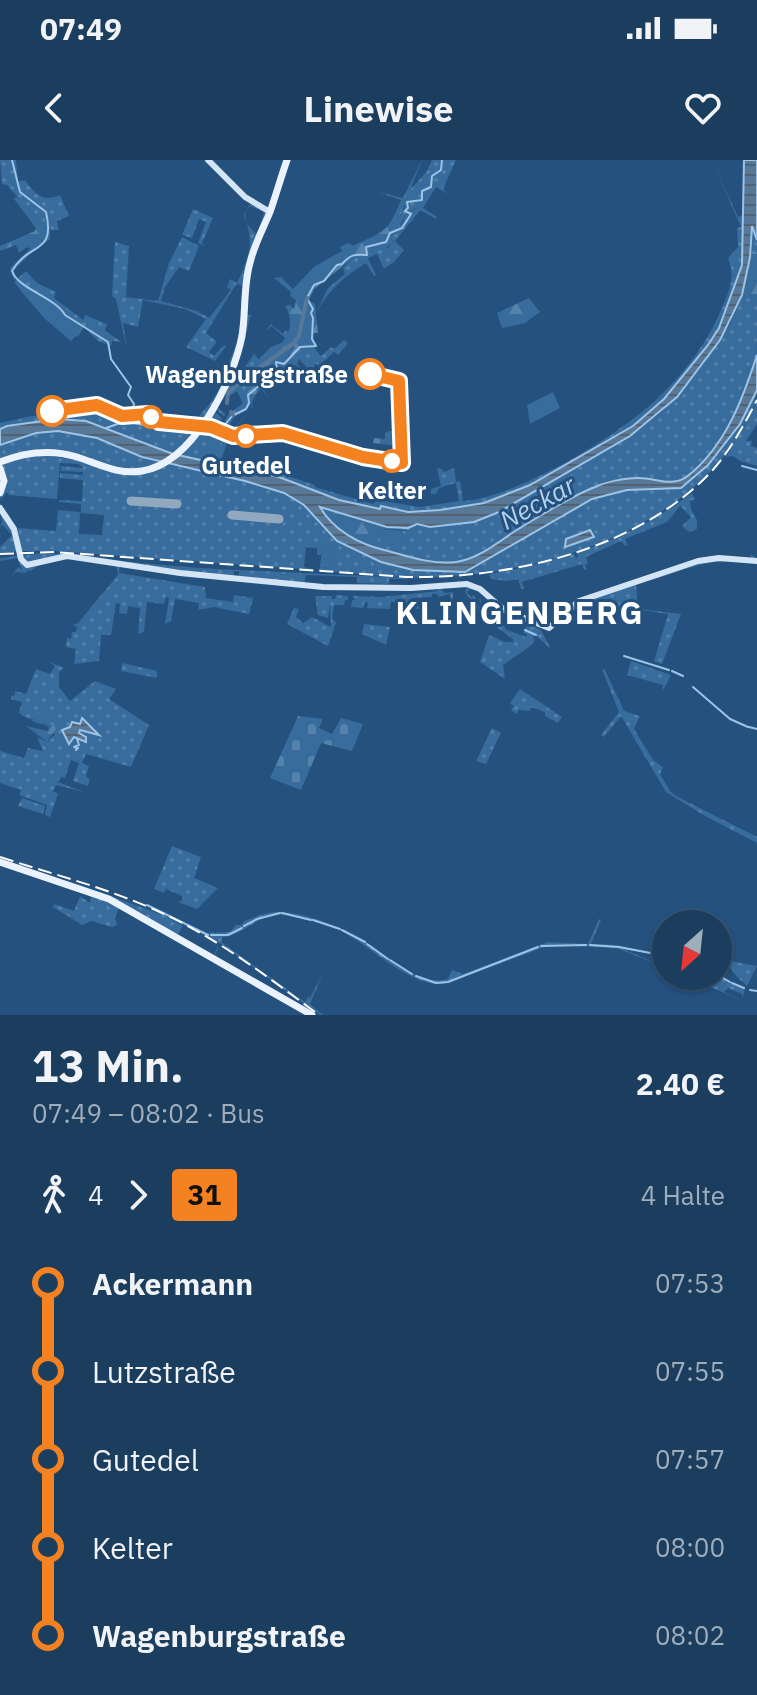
<!DOCTYPE html>
<html lang="de">
<head>
<meta charset="utf-8">
<style>
	:root { --surface:#1b3d5e; --page:#244464; --text:#f1f3f6; --muted:#a0aebc; --line:#395673 }
	body { margin:0; font-family:"IBM Plex Sans",sans-serif; background:var(--page); color:var(--text); height:100vh; display:flex; flex-direction:column; font-size:30px; white-space:nowrap }
	* { box-sizing:border-box; margin:0 }
	p { font-size:26px; color:var(--muted) }
	.icon { flex:none; width:44px; height:44px; fill:none; stroke:currentColor; stroke-width:2; stroke-linecap:round; stroke-linejoin:round }
	.map { position:relative; height:855px; overflow:hidden }
	.panel { display:flex; flex-direction:column; background:var(--surface); flex:1 }
	.panel>* { flex:none }
	.badge { padding:0 16px; border-radius:6px; font-size:28px; line-height:52px }
	.needle { width:52px; rotate:207deg }
	.fabs { position:absolute; left:652px; top:750px; display:grid; gap:16px }
	.fabs a { display:grid; place-items:center; width:80px; height:80px; border-radius:50%; background:var(--surface); box-shadow:0 2px 6px #0004,0 0 0 2px var(--line); font-size:40px }
	.map>.badge { position:absolute; translate:-50% -50%; box-shadow:0 0 0 4px #fff }
	.legs { display:flex; align-items:center; gap:12px; height:88px; padding:0 32px; font-size:26px }
	.legs p { margin-inline-start:auto }
	.head { display:flex; align-items:center; justify-content:space-between; height:136px; padding:0 32px }
	h1 { font-size:44px; font-weight:700; line-height:60px }
	ul { padding:0 32px; list-style:none }
	li { display:flex; align-items:center; gap:28px; height:88px; font-size:30px }
	li i { display:grid; place-items:center; width:12px; height:100%; margin:0 10px; background:currentColor }
	li i::after { content:''; width:20px; height:20px; margin:-10px; border:6px solid; border-radius:50%; background:var(--surface) }
	li p { margin-inline-start:auto }
	li:first-child i { background:linear-gradient(#0000 50%,currentColor 0) }
	li:last-child i { background:linear-gradient(currentColor 50%,#0000 0) }
	.status { display:flex; justify-content:space-between; align-items:center; height:56px; padding:0 40px; background:var(--surface); direction:ltr }
	.status svg { height:22px; fill:currentColor }
	header { display:flex; justify-content:space-between; align-items:center; height:104px; padding:0 32px; background:var(--surface); font-size:36px; font-weight:700 }
	.map>svg:first-child { display:block }
	.green { fill:url(#green-dots); fill-rule:evenodd }
	.forest { fill:url(#forest-firs) }
	.cemetery { fill:url(#cemetery-stones) }
	.pitch { fill:#376c9c }
	.water { fill:url(#water-rules); stroke:#9dc4e7; stroke-width:2 }
	.lines { fill:none; stroke-linecap:round; stroke-linejoin:round }
	.stream { stroke:#9dc4e7; stroke-width:2 }
	.canal { stroke:#587898; stroke-width:4 }
	.runway { stroke:#92a8be; stroke-width:9 }
	.secondary { stroke:#d3e4f5; stroke-width:6 }
	.primary { stroke:#eaf3fd; stroke-width:7 }
	.rail { stroke:#fff; stroke-width:2; stroke-dasharray:14 6; stroke-linecap:butt }
	.line-1-casing { stroke:#fff; stroke-width:18 }
	.line-1 { stroke:#f58220; stroke-width:12 }
	.stop-1-dot { fill:#fff; stroke:#f58220; stroke-width:4 }
	.labels { text-anchor:middle; dominant-baseline:central; stroke-width:6; stroke-linejoin:round; paint-order:stroke }
	.stop-label { font-size:24px; font-weight:bold; fill:#fff; stroke:#24517e }
	.water-label { font-size:26px; font-style:italic; fill:#b4d2ee; stroke:#24517e }
	.district-label { font-size:32px; font-weight:bold; letter-spacing:2px; fill:#fff; stroke:#24517e }
</style>
</head>
<body>
<div class="status"><b>07:49</b><svg viewBox="0 0 49 12"><path d="M0 12V9h3v3zM5 12V6h3v6zM10 12V3h3v9zM15 12V0h3v12zM26 1h20v11H26zM47 4h2v5h-2z"/></svg></div>
<header><svg class="icon" aria-label="back" viewBox="0 0 24 24"><path d="M15 5l-7 7 7 7"/></svg>Linewise<svg class="icon" aria-label="heart" viewBox="0 0 24 24"><path d="M12 20l-8-8c-3-5 5-10 8-4 3-6 11-1 8 4z"/></svg></header>
<div class="map">
<svg width="757" height="855" viewBox="0 0 757 855">
	<defs>
		<pattern id="green-dots" width="8" height="8" patternUnits="userSpaceOnUse" patternTransform="scale(2)"><rect width="8" height="8" fill="#376c9c"/><path d="M2 2h.1M6 6h.1" fill="none" stroke="#5582ab" stroke-width="1.8" stroke-linecap="round"/></pattern>
		<pattern id="forest-firs" width="22" height="20" patternUnits="userSpaceOnUse" patternTransform="scale(2)"><rect width="22" height="20" fill="#376c9c"/><path d="M5 1l3.5 6h-7zM16 11l3.5 6h-7z" fill="#5582ab"/></pattern>
		<pattern id="cemetery-stones" width="16" height="16" patternUnits="userSpaceOnUse" patternTransform="scale(2)"><rect width="16" height="16" fill="#376c9c"/><path d="M2 7V4a2 2 0 0 1 4 0v3zM10 15v-3a2 2 0 0 1 4 0v3z" fill="#5582ab"/></pattern>
		<pattern id="water-rules" width="6" height="5" patternUnits="userSpaceOnUse" patternTransform="scale(2)"><rect width="6" height="5" fill="#587898"/><path d="M0 2.5h6" fill="none" stroke="#526272"/></pattern>
	</defs>
	<rect width="100%" height="100%" fill="#24517e"/>
	<path class="green" d="M0 0H16L18 22 25 20C35 34 43 43 60 35L69 56 57 61 59 70H51L45 50 46 79 40 57 32 53 7 25 2 24Z
		M422 0 410 30 427 11 432 0H456L443 29 448 34 436 27 423 48 437 57 436 59 420 50 395 81 404 90 395 101 384 109 377 94 368 98 376 115 374 116 366 103C344 116 328 131 316 153L328 128 345 114 343 108C347 104 352 98 357 95 364 90 372 93 380 85L382 89 388 88 393 82 390 76 410 63 419 50 415 48 405 56 399 67 396 65 407 42 378 32 403 38Z
		M712 0 738 57 743 55V0L746 11 743 102 732 134 719 168 708 185 664 239 633 266 530 325 484 343 441 350 408 353 381 347V349L349 343 279 317 173 294 86 261 0 269V263L32 256 80 252 117 258 191 257 192 264H200L199 256 212 241 221 226 217 223 219 218 223 220 226 210 229 212 203 265 208 266 205 264 216 253 222 258 215 267 230 273 252 249 251 241 259 228 274 218 293 195 301 190 315 189 321 196 331 187 334 189 344 180 348 183 338 195 334 192 319 206 315 203 313 211 309 210 299 199 297 204 306 213 302 217 305 221 301 226 294 222 293 217 299 212 296 205 262 227 269 238 261 229C256 233 250 240 253 248L230 274 221 300 273 311 315 325V327L373 344 377 340 420 347 459 341 456 323 439 328 436 334H431V329L441 326 437 309 440 308 444 312 454 308 456 322 460 321 463 341C518 337 622 274 661 235 685 212 708 181 721 150 729 132 736 117 728 98L738 87 737 68 741 67Z
		M250 44 267 54 249 102 241 177 230 210 227 207 237 183 240 164 242 165 244 122 242 126 237 123 206 173 217 182 209 192 214 196 224 185 226 186 215 201 186 187 206 159 185 149 143 140 138 167 123 163 127 190 116 139 112 136 115 82 129 86 126 137 158 141 169 103 182 77 199 86 189 111 179 107 165 127 161 141 197 151 209 158 231 130 227 127 230 119 237 123C247 101 254 87 247 64L257 75 264 52 250 46 245 52 246 63 244 54Z
		M193 49 213 58 202 83 205 86 198 83 206 62 199 59 192 78 182 75Z
		M752 65 757 80V93L752 88 743 136 757 138C757 158 757 227 756 242 709 358 570 407 454 416 409 420 364 414 319 410L320 407 333 408 322 387 321 395H317V388L306 387 304 407 316 410 53 391H21L18 368 56 371 58 350 81 352V344L59 342V340L82 341 83 320 60 318V313L83 315V312L61 311V306L84 308 78 304 60 303 57 339 8 335 7 332 0 341 4 328 0 304C39 288 72 299 111 309L65 292 0 300V285C19 277 39 270 59 271 92 271 117 289 146 299 199 315 273 314 314 354L322 349 376 383 379 369 406 371 411 366 474 362 499 352 630 276 663 251 699 210 730 164 742 135 748 110ZM80 353 104 355 102 375 79 374Z
		M26 111 37 123 56 132 54 138 83 160 85 155 107 164 105 171 122 182 112 181 111 186 98 181 84 167 31 130 26 137 14 122Z
		M245 154 251 155 237 207 238 217 254 194 259 199 271 187 283 182 285 178 272 166 265 171 271 164 283 174 286 170 290 173 284 182 295 183 287 199C276 203 278 210 270 216 259 224 250 231 243 244L237 231 228 237V242L225 241 232 226 217 247 225 254 224 257 215 247 228 221Z
		M757 243V264L746 281H752L751 286 757 288V306L740 301 733 296 726 297Z
		M692 333 695 339 690 341 691 349 697 360V369L689 372 682 366 691 357 680 346 667 362 625 379 628 385 625 386 621 381 586 397 588 404H585L587 410H584L582 404 522 422 524 429H521L518 419 507 421 491 419 489 414 526 407 573 393 576 398 578 397 577 392C619 379 656 360 692 333Z
		M0 351 9 364 19 391 0 394V387L12 375 3 365 0 367 2 361Z
		M43 393C76 395 108 399 140 403 201 409 262 411 323 414 372 416 420 420 469 417L389 419V424L357 423V417L306 415 304 425 239 419V411H234V418L61 395 53 396 30 411 27 410 26 413 16 412 11 417 18 407 22 410 18 398 0 401V398Z
		M751 394 757 399V404C704 394 685 413 636 424L638 449 681 454 662 504 654 501 668 454 620 447 614 461H611L618 446 591 441 590 437 582 438 711 397 750 399Z
		M116 405 120 406 119 413 205 427 206 438 233 442 234 435 253 438 249 454 214 447 198 450 199 443 175 439 171 461 165 464 169 438 166 436 164 444 147 442 144 472 138 474 140 448 128 446 127 454 119 453 120 444 116 443 111 475H101L99 501 74 504 76 489 66 487 67 478 71 479 72 472H76L77 467 73 465 78 463 118 415Z
		M468 425 474 427 471 430 476 433 469 429 467 433 471 437 474 435 476 438 474 440 490 460 494 456C488 451 481 446 479 439L480 438 482 444 505 467V469L526 477 527 474 523 473 528 463 541 470 551 489 535 475 533 478 535 480 529 487 503 505 505 519 480 502 489 475 505 482H513V479L484 458 465 432Z
		M438 426 445 433 453 432V442H451L450 434 439 437 437 434H432V437L412 438V446H423L424 449H405L403 442 402 449H395V442H391L390 449 367 448 368 443 365 442 363 448 351 447 352 440H355L352 436 382 437 438 431Z
		M336 435 348 436V440H345L344 445H334L332 460 336 462 328 486 287 464 294 448 299 449 296 457 303 463 312 457 331 467 330 445 328 458 318 455 315 436H332V439H335Z
		M364 464 390 467 386 485 362 474Z
		M47 501 64 508 59 512V527L70 541 95 521 116 529 109 539 149 565 131 607 86 594 82 603 89 606 86 616 90 620 88 626 73 621 79 603 71 600 65 618 61 617 58 622 84 632 56 625 53 631 58 634 50 657 45 655 47 645 19 635 21 630 0 623V591L24 598 28 588 43 591 37 577 47 582 54 575V564H51L52 567 23 556 19 553 22 542 11 539V536L15 535V531L26 534 36 509 50 514 55 506Z
		M631 501 671 515 662 532 663 525 627 515Z
		M122 503 157 511V518L121 511Z
		M602 509 605 510 624 551 640 556 634 569 653 600 663 607 660 614 670 631 676 636 757 677V683L705 656 666 632 621 556 604 577 601 575 619 552Z
		M520 529 562 557 558 563 545 556V552L531 547 530 551 519 550 516 554 511 550 514 546 510 543Z
		M492 568 501 573 486 604 476 601Z
		M22 638 45 646 43 654 18 646Z
		M172 686 201 697 194 718 218 728 197 749 178 742 182 741V736L166 729 164 733 154 729Z
		M74 723 166 756 219 787 213 798ZM183 766 218 786 213 797 177 775Z
		M80 736 90 743 91 736 120 745 115 757 117 765 112 767 91 761 82 765 53 747 54 744 74 751Z
		M159 750 205 773 230 772 236 765H242L244 761C254 758 267 751 279 752 303 752 340 767 361 779 386 793 416 828 448 819L452 810 463 814 548 782 588 784 599 759 601 760 591 784 615 785 666 796 623 789 666 808 617 788 550 785 447 823C412 831 370 784 339 770 322 763 303 758 285 755 261 751 245 775 223 777L221 782 305 842 308 837 310 838 323 813 310 844 323 855H320L221 784Z
		M725 800 757 806 747 826 736 816Z
		M684 816 711 827 718 816 745 829 742 839V834L728 828 724 832 741 840Z"/>
	<path class="forest" d="M16 36 41 58 46 78 44 51H47L50 64V79L30 94 14 110 16 118 14 120 10 108 30 89 27 87 19 93 16 85 0 91V86L35 71 36 68 14 39Z
		M401 40 408 42 404 45 397 65 402 64 405 56 416 48 420 50 410 63 390 76 393 82 384 90 379 86 368 95 359 98 357 95 314 129 309 141 315 144 318 173H313L315 189 301 190 293 195 292 199 274 218 259 228 250 246 236 255 225 271 221 269 228 255 244 242 248 231 275 210V200L287 199 295 186 291 188 283 184C290 171 294 160 285 146L290 145 294 149 296 140 290 136 291 132 274 118 281 117 293 129 315 106 342 91 340 87 349 83 353 86C384 70 386 76 401 40Z
		M752 88 757 93V138L742 136Z
		M529 138 540 152 525 163 502 168 497 153Z
		M323 347 376 365 407 367 411 370 379 369 376 388C353 378 338 368 321 350Z
		M43 545 50 546 45 560 49 558 50 561H43L42 564 51 567V564H54L56 569 47 582 26 566 48 571 49 567 32 561Z"/>
	<path class="cemetery" d="M389 271 401 272V284L397 286 373 283 374 278 385 279V273Z
		M298 556 323 559 319 568 332 574 341 558 363 564 352 591 321 583 301 630 270 618Z"/>
	<path class="pitch" d="M32 129 84 167 78 177 76 176 71 181 45 159 26 137Z
		M553 232 560 248 530 264 527 245Z
		M209 275 222 278 218 297 205 294Z
		M381 370 403 372 401 386 380 384Z
		M322 386 335 388 333 408 320 407Z"/>
	<path class="water" d="M744 0H757V80L752 66 750 97 742 135 720 180 677 237 630 276 499 352 474 362 430 367 417 364 408 368 387 367 320 347C333 370 359 384 384 390 407 396 432 405 456 402 478 399 497 383 515 371 540 356 567 338 595 327 606 322 624 318 637 318 655 317 672 329 689 315 726 285 743 238 757 195V230L740 264 708 305 681 328 627 330 592 339 465 412 413 410 381 402 337 381 304 345 284 333 245 321 142 297 97 278 58 271 36 273 0 285V269L7 266 57 259 86 261 173 294 279 317 339 340 380 349 381 346 408 352 440 350 484 343 530 325 633 266 664 239 708 185 719 168 742 105Z
		M590 370 594 377 565 387 566 379Z
		M82 558 99 575 80 570 79 573 86 577V582L74 577 69 584 62 570 70 567 72 562 80 564Z"/>
	<g class="lines">
		<path class="stream" d="M12 0 20 32 46 52C56 96 29 81 12 111 18 129 55 137 65 155L108 182 111 199 131 227 128 235 134 244 132 254
			M131 259 132 257
			M106 268 126 261C140 266 155 264 169 270L178 267 186 273 196 269
			M203 269 220 271 232 256 246 249 249 243 248 235 266 220 271 219 270 214 277 211 276 202 284 204 300 187 316 186 312 179 313 158 311 153 313 149 307 138 314 125 324 121 337 105 342 104C351 94 355 94 367 95L366 87 386 82 390 73 402 68 411 54 405 51 408 48 407 42 422 40V31L431 27 432 16 441 10 442 0
			M742 306 757 310
			M525 470 536 475
			M624 496 669 510
			M672 511 683 516
			M693 527 730 559 748 567
			M749 567 757 569
			M76 590 78 588 74 587 79 585 77 579
			M147 745 208 775
			M282 753 311 760
			M313 760 340 769
			M244 766 257 759 280 753
			M342 770 365 782
			M211 775H228L242 768
			M367 784 388 799
			M590 785 619 787 666 796
			M541 786 586 785
			M390 800 412 814
			M718 815 730 822
			M416 816 436 823 448 822 538 787
			M732 823 744 828
			M750 830 757 831"/>
		<path class="canal" d="M295 181 299 176 307 138
			M259 208 294 183
			M246 217 255 209
			M227 243 228 233 245 218
			M231 252 233 255"/>
		<path class="runway" d="M131 341 177 344
			M232 355 279 359"/>
		<path class="secondary" d="M208 0 245 37 270 52
			M0 348 14 369 21 399 27 405 67 396 180 413 323 427 411 428 467 424 480 429 504 450 549 468 579 441 698 401 719 398 757 401"/>
		<path class="primary" d="M0 302C25 292 51 289 77 297 99 304 118 315 142 311 193 303 233 222 242 176 246 152 243 127 250 103 254 85 263 69 270 52 276 35 281 17 287 0
			M0 308 4 321 0 333
			M0 702 109 739 312 855"/>
		<path class="rail" d="M0 394 54 392 406 417C510 419 637 390 711 312 730 291 744 265 757 240
			M0 697C55 715 111 729 164 754 220 780 269 818 319 855"/>
	</g>
	<g class="lines">
		<defs>
			<path id="line-1" d="M52 251 97 245 122 256 148 254 159 262 211 267 233 276 283 273 363 297 402 303 399 221 370 214"/>
		</defs>
		<use href="#line-1" class="line-1-casing"/>
		<use href="#line-1" class="line-1"/>
	</g>
	<g class="stop-1-dot">
		<circle cx="370" cy="214" r="14"/>
		<circle cx="52" cy="251" r="14"/>
		<circle cx="151" cy="257" r="10"/>
		<circle cx="246" cy="276" r="10"/>
		<circle cx="392" cy="301" r="10"/>
	</g>
	<g class="labels">
		<g class="stop-label">
			<text x="348" y="214" text-anchor="end">Wagenburgstraße</text>
			<text x="246" y="305">Gutedel</text>
			<text x="392" y="330">Kelter</text>
		</g>
		<g class="water-label">
			<text transform="translate(537 342) rotate(-29)">Neckar</text>
		</g>
		<g class="district-label">
			<text x="520" y="452">KLINGENBERG</text>
		</g>
	</g>
</svg>
<div class="fabs">
<a><svg class="needle" viewBox="-14 -14 28 28"><path d="M0-13l5 13h-10z" fill="#e53935"/><path d="M0 13l5-13h-10z" fill="#a0aebc"/></svg></a>
</div>
</div>
<section class="panel">
<div class="head"><div><h1>13 Min.</h1><p>07:49 – 08:02 · Bus</p></div><b>2.40 €</b></div>
<div class="legs"><svg class="icon" aria-label="walk" viewBox="0 0 24 24"><circle cx="13" cy="4" r="2"/><path d="M13 8l-2 6 4 7M11 14l-3 7M7 12l3-4h3l4 4"/></svg>4<svg class="icon" aria-label="forward" viewBox="0 0 24 24"><path d="M9 5l7 7-7 7"/></svg><b class="badge" style="background:#f58220;color:#111">31</b><p>4 Halte</p></div>
<ul>
<li><i style="color:#f58220"></i><b>Ackermann</b><p>07:53</p></li>
<li><i style="color:#f58220"></i><span>Lutzstraße</span><p>07:55</p></li>
<li><i style="color:#f58220"></i><span>Gutedel</span><p>07:57</p></li>
<li><i style="color:#f58220"></i><span>Kelter</span><p>08:00</p></li>
<li><i style="color:#f58220"></i><b>Wagenburgstraße</b><p>08:02</p></li>
</ul>
</section>
</body>
</html>
